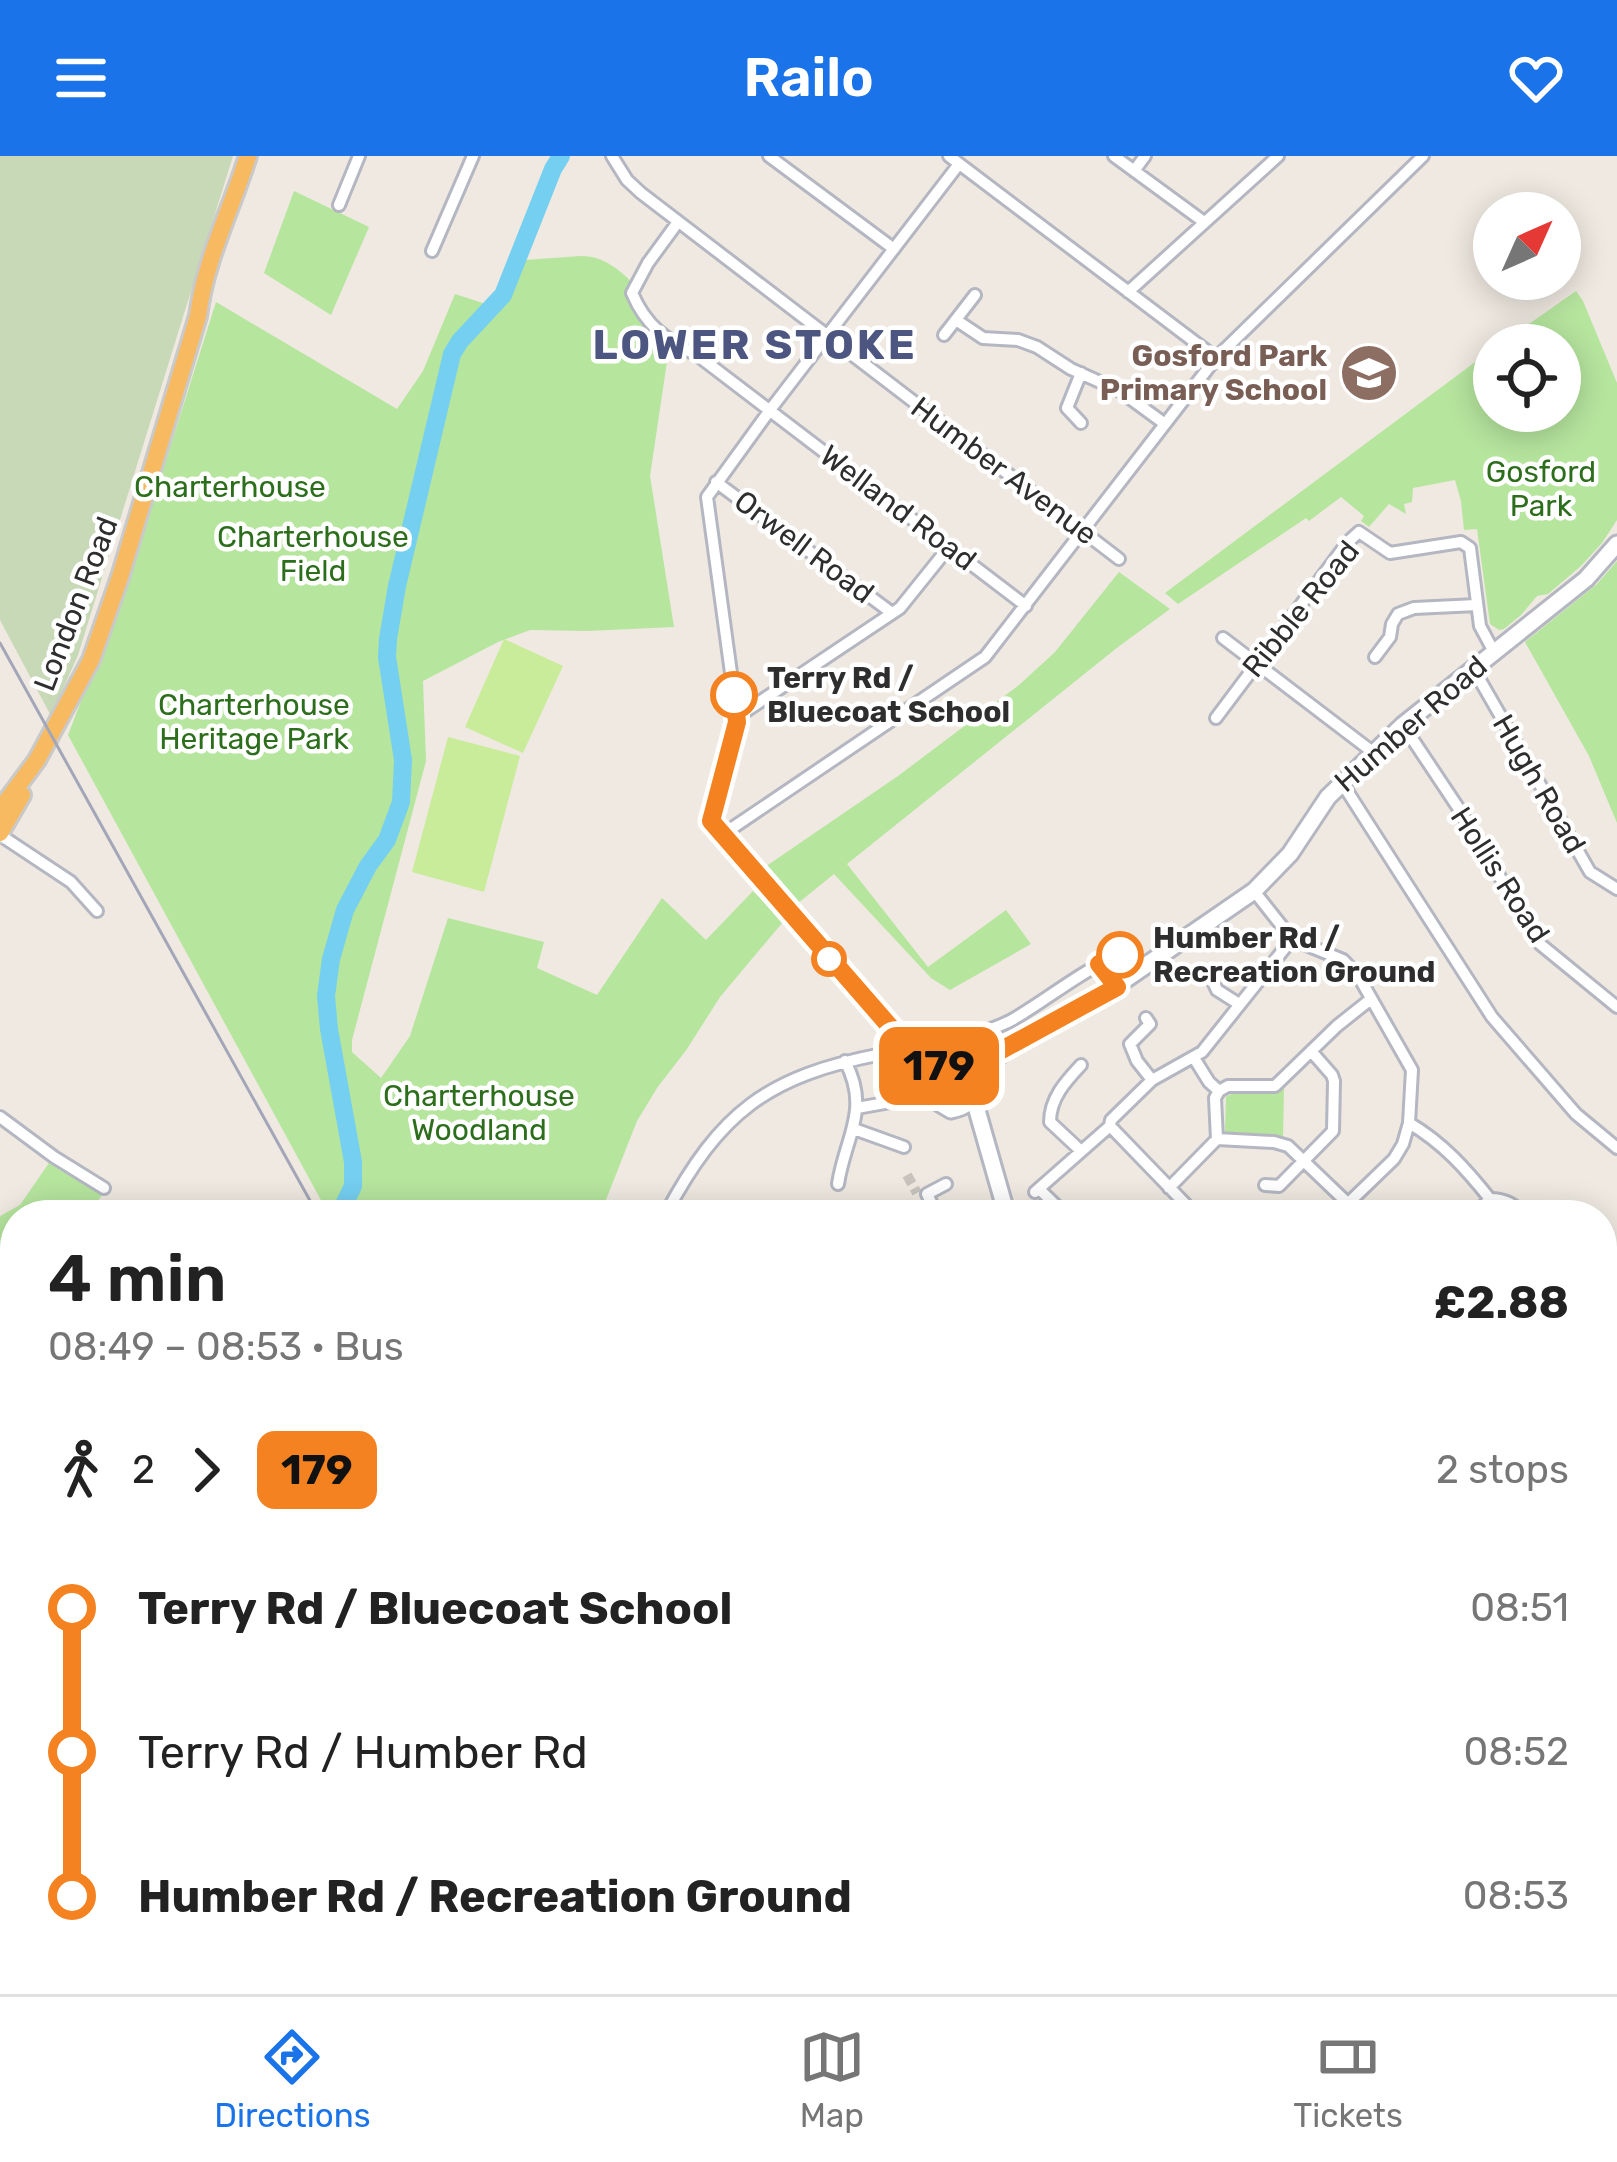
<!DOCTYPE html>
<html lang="en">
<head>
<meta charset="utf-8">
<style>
	:root { --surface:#fff; --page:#f6f6f6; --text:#222; --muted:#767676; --line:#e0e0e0; --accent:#1a73e8 }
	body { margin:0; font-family:Rubik,sans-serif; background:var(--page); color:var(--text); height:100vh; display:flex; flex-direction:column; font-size:45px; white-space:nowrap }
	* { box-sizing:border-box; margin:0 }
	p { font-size:39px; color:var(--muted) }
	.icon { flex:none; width:66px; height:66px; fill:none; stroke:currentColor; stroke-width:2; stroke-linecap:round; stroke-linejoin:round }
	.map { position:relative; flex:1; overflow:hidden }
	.sheet { position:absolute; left:0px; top:1044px; width:1617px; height:795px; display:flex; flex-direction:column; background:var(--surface); border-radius:48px 48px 0 0; box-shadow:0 6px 30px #0003 }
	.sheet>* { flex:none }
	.badge { padding:0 24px; border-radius:18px; font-size:42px; line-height:78px }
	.needle { width:78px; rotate:45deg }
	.tools { position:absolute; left:1473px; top:36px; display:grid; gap:24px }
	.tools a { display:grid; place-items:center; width:108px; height:108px; border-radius:50%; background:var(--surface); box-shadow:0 6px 30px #0003; font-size:60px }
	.map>.badge { position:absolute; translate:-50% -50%; box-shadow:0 0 0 6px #fff }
	.legs { display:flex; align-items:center; gap:18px; height:132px; padding:0 48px; font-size:39px }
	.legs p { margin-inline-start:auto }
	.head { display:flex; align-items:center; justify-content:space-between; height:204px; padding:0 48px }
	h1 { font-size:66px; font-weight:600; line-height:90px }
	ul { padding:0 48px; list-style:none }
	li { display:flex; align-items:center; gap:42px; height:144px; font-size:45px }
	li i { display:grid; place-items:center; width:18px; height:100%; margin:0 15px; background:currentColor }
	li i::after { content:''; width:30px; height:30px; margin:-15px; border:9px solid; border-radius:50%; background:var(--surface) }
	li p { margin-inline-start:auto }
	li:first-child i { background:linear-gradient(#0000 50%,currentColor 0) }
	li:last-child i { background:linear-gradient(currentColor 50%,#0000 0) }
	header { display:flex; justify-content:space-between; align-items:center; height:156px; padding:0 48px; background:var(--accent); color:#fff; font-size:54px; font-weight:600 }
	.menu { display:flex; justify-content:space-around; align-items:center; height:168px; border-top:3px solid var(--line); background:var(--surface); font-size:33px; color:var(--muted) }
	.menu a { display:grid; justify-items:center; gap:6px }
	.menu .on { color:var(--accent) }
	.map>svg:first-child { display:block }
	.green { fill:#b6e59e }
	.cemetery { fill:#c8d9b8 }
	.pitch { fill:#c9ec9a }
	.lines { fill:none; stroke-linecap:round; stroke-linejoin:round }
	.river { stroke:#75cff0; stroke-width:18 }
	.minor-tunnel { stroke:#c8c4bd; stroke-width:10; stroke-dasharray:10 5; stroke-linecap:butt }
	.minor-casing { stroke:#b4b7c1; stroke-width:16 }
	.tertiary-casing { stroke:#b4b7c1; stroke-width:20 }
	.secondary-casing { stroke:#b4b7c1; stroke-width:21 }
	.trunk-casing { stroke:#c9c9c9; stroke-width:22 }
	.minor { stroke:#fff; stroke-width:10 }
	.tertiary { stroke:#fff; stroke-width:14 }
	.secondary { stroke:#fff; stroke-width:15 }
	.trunk { stroke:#f8ba60; stroke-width:16 }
	.rail { stroke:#a3a6b8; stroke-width:3 }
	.line-1-casing { stroke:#fff; stroke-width:27 }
	.line-1 { stroke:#f58220; stroke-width:18 }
	.stop-1-dot { fill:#fff; stroke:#f58220; stroke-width:6 }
	.labels { text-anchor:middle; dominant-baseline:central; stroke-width:9; stroke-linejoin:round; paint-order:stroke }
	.education-label { font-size:30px; font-weight:bold; fill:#785e54; stroke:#fff; text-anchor:end }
	.street-label { font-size:30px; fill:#2e2e2e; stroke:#fff }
	.park-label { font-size:30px; fill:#2c6e1b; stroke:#fff }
	.stop-label { font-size:30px; font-weight:bold; fill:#2e2e2e; stroke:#fff; text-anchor:start }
	.district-label { font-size:42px; font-weight:bold; letter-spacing:3px; fill:#4d5680; stroke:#fff }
</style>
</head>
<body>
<header><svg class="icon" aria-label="menu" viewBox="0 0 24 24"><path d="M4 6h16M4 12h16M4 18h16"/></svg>Railo<svg class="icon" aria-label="heart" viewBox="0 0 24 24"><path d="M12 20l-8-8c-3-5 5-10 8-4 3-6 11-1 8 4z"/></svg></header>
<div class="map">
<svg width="1617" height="1838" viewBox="0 0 1617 1838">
	<rect width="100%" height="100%" fill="#efe9e1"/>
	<path class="green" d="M294 35 369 71 331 159 264 117Z
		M581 100C604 100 618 113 634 128L637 147 669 192 650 320 674 471 588 475 530 474 498 486 423 525 426 605 352 884V896L381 922 410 880 448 762 544 786 537 812 597 839 662 742 706 784 753 735 783 766 720 841 687 893 657 932 637 965 600 1059H329L68 579 131 415 216 146 397 253 423 215 455 138 492 150 510 105Z
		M1576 135 1583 145 1617 227V364L1602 387 1581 410 1548 438 1537 440 1521 459 1504 473 1499 474 1490 468 1477 373 1464 374 1461 345 1455 324 1413 332 1412 346 1404 348 1406 358 1389 348 1369 371 1361 365 1364 360 1341 341 1309 365 1306 362 1178 448 1165 437 1494 192V255H1560V189H1499Z
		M1617 405V667L1589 600 1525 486 1597 428Z
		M1119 416 1170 453 1118 491 847 708 928 811 1006 754 1031 788 950 834 931 822 834 718 792 752 759 715 898 620 1019 529 1055 496Z
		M1284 932 1283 982 1250 977 1228 980 1225 976 1226 941C1242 930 1265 939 1284 932Z
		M49 1007 102 1039 88 1059H15V1134L0 1133V1060L20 1049Z
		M1617 1215V1307L1602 1315V1228Z
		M213 1824H521L511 1838H259L251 1833 227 1836Z
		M751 1824H983L993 1838H759Z"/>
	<path class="cemetery" d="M0 0H233L78 499 51 560 0 464Z"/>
	<path class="pitch" d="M504 483 563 510 523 597 465 571Z
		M448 581 520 600 484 736 412 716Z
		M897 1824H974L981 1838H872Z"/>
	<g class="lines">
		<path class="river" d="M339 1059 353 1030V1006L329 873 326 840 331 803 345 754 368 710 387 684 401 646 403 604 387 501 388 483 397 430 452 198 460 185 503 139 553 13 561 0
			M0 1239 15 1235"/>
		<path class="minor-tunnel" d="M907 1019 917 1037"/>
		<defs>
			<path id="minor" d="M612 0 627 24 641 37 1119 403
				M769 0 894 93
				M949 0 1216 202
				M1114 0 1204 66
				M1134 15 1145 0
				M339 49 359 0
				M678 66 648 107 632 137C646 170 666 184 697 199L1026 450
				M432 95 473 0
				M1128 136 1278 0
				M956 164 983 182 1018 184 1037 191 1071 213 1120 235 1165 268
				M944 179 975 139
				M1081 267 1067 252 1081 217
				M716 326 892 457
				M1223 482 1374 597
				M1375 501 1390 481 1392 468 1398 458 1414 452 1477 449
				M1473 512 1590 716 1617 733
				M737 561 900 452 949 391
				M1216 562 1348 386 1359 376 1390 397 1461 386 1470 392 1480 470 1494 496
				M1403 569 1459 653 1540 788 1617 851
				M1342 627 1492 861 1576 958 1617 992
				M0 679 71 726 97 755
				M722 679 985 501 1216 202 1423 0
				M1254 735 1292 783 1343 804 1359 821 1412 914 1409 967 1403 988 1394 1003 1336 1059
				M1209 817 1217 834 1239 848
				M1146 862 1150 868 1130 888 1137 905 1152 924
				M946 886C967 881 990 875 1010 865 1053 841 1087 808 1135 794
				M1194 902 1209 926 1219 935
				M933 930 924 911 910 891 754 718 711 665 737 561 707 341 770 254 959 8
				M1219 935 1228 930H1275L1337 870 1371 843
				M857 952 896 945
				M0 961 54 1001 104 1032
				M1409 967C1443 987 1466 1013 1490 1043
				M1110 970 1196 1059
				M854 973 904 991
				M1217 983 1274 986 1288 990 1360 1059
				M1081 995 1050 966C1050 942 1066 925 1081 909
				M838 1028C845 981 871 954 845 905
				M1265 1029 1279 1030 1333 975 1334 925 1332 919 1311 895
				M1169 1032 1217 983 1215 942 1219 935
				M1039 1033 1064 1057 1073 1059
				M1035 1036 1110 970 1111 964 1152 924 1202 896 1292 783
				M670 1049 702 1059
				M665 1059C720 956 767 920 882 898
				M937 1059 927 1038 946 1028
				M1250 1059 1254 1055 1258 1059
				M1474 1059 1490 1043C1506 1043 1514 1049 1526 1059
				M1602 1146 1617 1128
				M1602 1668 1617 1657
				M1602 1779 1617 1797
				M571 1824 587 1838
				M1028 1824 1032 1838"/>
			<path id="tertiary" d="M1602 1331 1617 1324
				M1170 1824 1172 1838"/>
			<path id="secondary" d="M1008 892C999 901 982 911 976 923 967 941 978 948 951 954L936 945 933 930 936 922 944 915 976 908 1097 843 1254 735 1290 698 1328 641 1403 569 1586 423 1617 388
				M973 940 1007 1059
				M529 1838 539 1824"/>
			<path id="trunk" d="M0 654 37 604 91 504 120 421 198 160C205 104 231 54 248 0
				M0 677 22 639"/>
		</defs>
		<use href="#minor" class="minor-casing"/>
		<use href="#tertiary" class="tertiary-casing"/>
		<use href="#secondary" class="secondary-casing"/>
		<use href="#trunk" class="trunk-casing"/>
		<use href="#minor" class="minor"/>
		<use href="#tertiary" class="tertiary"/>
		<use href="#secondary" class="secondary"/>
		<use href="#trunk" class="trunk"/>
		<path class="rail" d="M0 487 318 1059
			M745 1824 753 1838"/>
	</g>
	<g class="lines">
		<defs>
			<path id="line-1" d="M734 539 737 566 711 665 892 873 924 902 940 910 958 913 976 908 1117 831 1099 808 1120 799"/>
		</defs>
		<use href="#line-1" class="line-1-casing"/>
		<use href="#line-1" class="line-1"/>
	</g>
	<defs>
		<symbol id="school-disc" viewBox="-11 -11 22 22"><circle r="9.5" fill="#8d6e63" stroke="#fff"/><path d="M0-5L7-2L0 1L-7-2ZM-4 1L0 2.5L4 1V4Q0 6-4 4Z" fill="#fff"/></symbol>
	</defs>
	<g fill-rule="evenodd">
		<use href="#school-disc" x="1336" y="184" width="66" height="66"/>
	</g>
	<g class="stop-1-dot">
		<circle cx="734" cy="539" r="21"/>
		<circle cx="1120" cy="799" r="21"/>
		<circle cx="829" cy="803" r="15"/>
	</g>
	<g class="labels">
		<g class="education-label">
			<text x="1327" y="200">Gosford Park<tspan x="1327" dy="34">Primary School</tspan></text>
		</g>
		<g class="street-label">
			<text transform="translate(1004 315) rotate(37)">Humber Avenue</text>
			<text transform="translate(898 352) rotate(37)">Welland Road</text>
			<text transform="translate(804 391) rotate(37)">Orwell Road</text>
			<text transform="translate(76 448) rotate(-69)">London Road</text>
			<text transform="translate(1301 453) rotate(-51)">Ribble Road</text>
			<text transform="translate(1411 568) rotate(-41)">Humber Road</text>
			<text transform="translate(1539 628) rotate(60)">Hugh Road</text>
			<text transform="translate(1500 719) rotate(57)">Hollis Road</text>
		</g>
		<g class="park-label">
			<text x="1541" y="316">Gosford<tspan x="1541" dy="34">Park</tspan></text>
			<text x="230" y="331">Charterhouse</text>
			<text x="313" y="381">Charterhouse<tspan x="313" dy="34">Field</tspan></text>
			<text x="254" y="549">Charterhouse<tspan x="254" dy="34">Heritage Park</tspan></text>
			<text x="479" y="940">Charterhouse<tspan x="479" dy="34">Woodland</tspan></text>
		</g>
		<g class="stop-label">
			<text x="767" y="522">Terry Rd /<tspan x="767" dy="34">Bluecoat School</tspan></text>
			<text x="1153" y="782">Humber Rd /<tspan x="1153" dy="34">Recreation Ground</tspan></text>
		</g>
		<g class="district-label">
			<text x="755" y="189">LOWER STOKE</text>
		</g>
	</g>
</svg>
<div class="tools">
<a><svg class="needle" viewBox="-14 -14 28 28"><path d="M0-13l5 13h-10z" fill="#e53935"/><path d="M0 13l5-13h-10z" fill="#767676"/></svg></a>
<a><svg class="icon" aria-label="locate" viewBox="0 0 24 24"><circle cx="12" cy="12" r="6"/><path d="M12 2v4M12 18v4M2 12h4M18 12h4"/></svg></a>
</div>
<b class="badge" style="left:939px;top:910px;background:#f58220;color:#111">179</b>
<section class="sheet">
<div class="head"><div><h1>4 min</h1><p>08:49 – 08:53 · Bus</p></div><b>£2.88</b></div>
<div class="legs"><svg class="icon" aria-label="walk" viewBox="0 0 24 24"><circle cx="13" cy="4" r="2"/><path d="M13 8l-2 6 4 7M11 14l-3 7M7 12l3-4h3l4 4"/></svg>2<svg class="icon" aria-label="forward" viewBox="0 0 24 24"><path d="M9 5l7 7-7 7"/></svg><b class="badge" style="background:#f58220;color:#111">179</b><p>2 stops</p></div>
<ul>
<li><i style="color:#f58220"></i><b>Terry Rd / Bluecoat School</b><p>08:51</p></li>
<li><i style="color:#f58220"></i><span>Terry Rd / Humber Rd</span><p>08:52</p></li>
<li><i style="color:#f58220"></i><b>Humber Rd / Recreation Ground</b><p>08:53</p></li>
</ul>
</section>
</div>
<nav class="menu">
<a class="on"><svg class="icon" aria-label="directions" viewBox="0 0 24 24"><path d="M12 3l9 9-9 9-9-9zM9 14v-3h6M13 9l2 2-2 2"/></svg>Directions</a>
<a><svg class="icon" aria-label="map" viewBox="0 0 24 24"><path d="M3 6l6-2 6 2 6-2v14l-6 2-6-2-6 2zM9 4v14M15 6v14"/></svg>Map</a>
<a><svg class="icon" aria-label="tickets" viewBox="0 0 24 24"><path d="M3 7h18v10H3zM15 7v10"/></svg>Tickets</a>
</nav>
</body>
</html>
